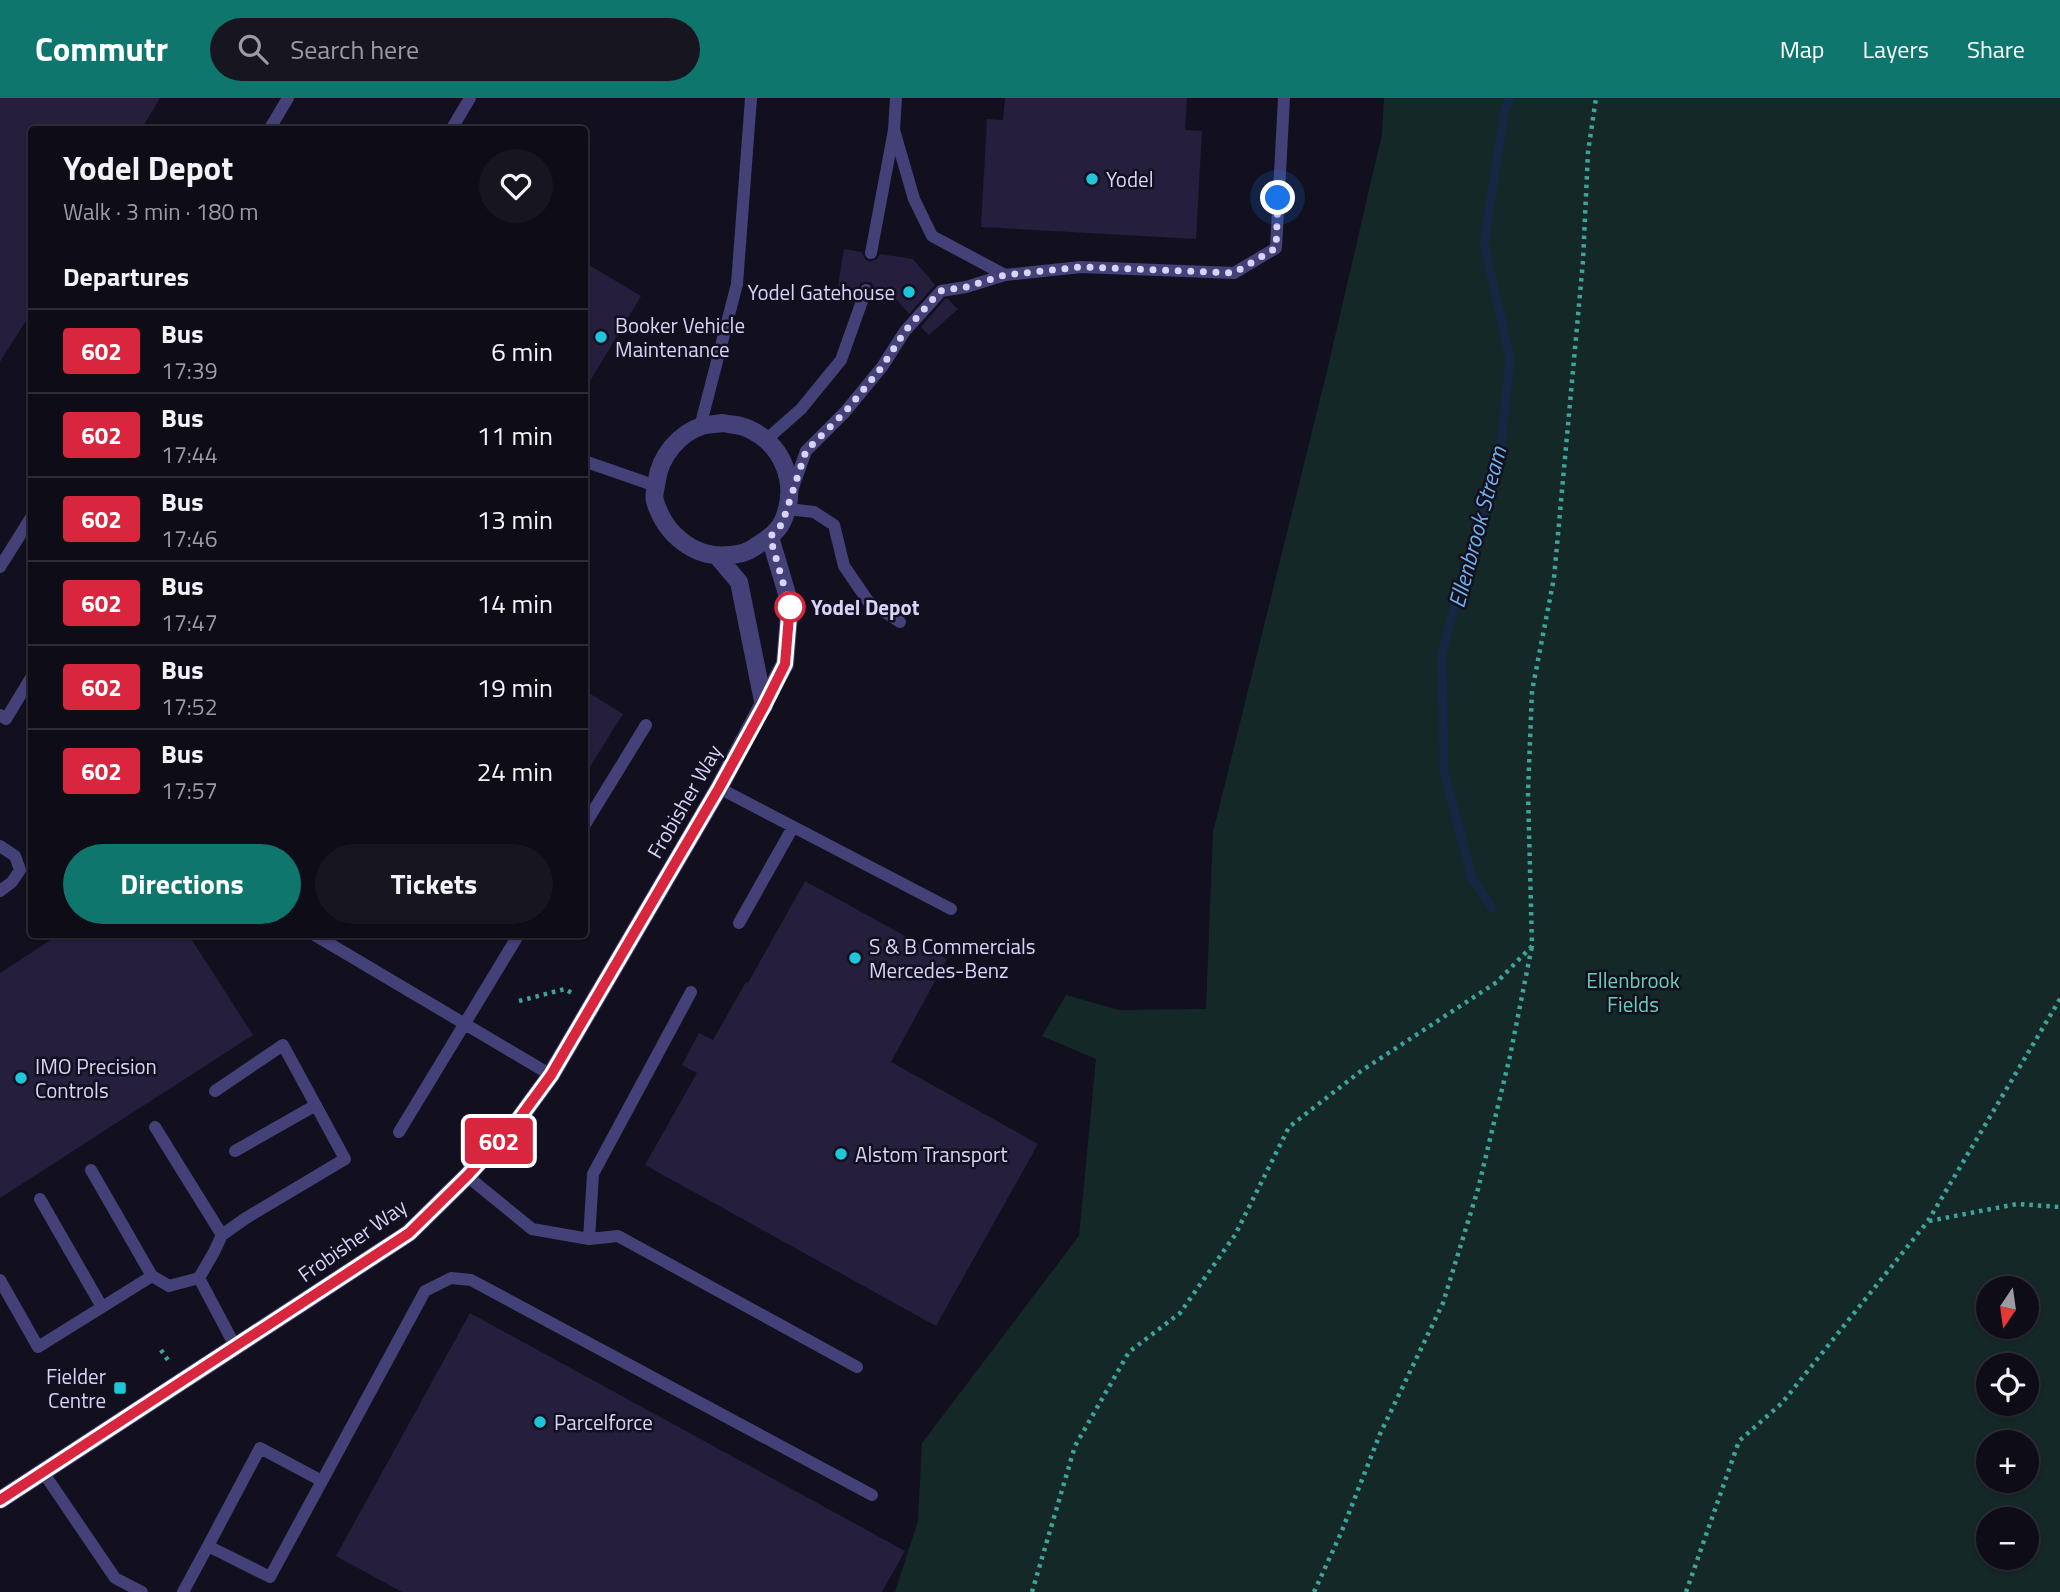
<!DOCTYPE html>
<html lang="en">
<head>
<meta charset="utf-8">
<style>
	:root { --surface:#0e0c17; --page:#171520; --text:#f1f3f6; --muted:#9b9ba1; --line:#2e2c36; --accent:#0f766e }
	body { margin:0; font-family:"Titillium Web",sans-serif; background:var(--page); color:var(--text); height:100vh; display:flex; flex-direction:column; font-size:26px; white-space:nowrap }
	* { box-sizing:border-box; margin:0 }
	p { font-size:23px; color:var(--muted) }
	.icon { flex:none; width:38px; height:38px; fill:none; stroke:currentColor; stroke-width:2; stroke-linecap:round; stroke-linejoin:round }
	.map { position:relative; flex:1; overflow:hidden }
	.sheet { position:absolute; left:28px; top:28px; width:560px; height:812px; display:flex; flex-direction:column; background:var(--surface); border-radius:7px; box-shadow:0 2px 5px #0004,0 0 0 2px var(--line) }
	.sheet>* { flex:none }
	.badge { padding:0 14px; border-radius:5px; font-size:24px; line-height:46px }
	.needle { width:46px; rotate:193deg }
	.buttons { position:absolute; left:1976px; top:1178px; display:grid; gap:14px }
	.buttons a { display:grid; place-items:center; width:63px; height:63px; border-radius:50%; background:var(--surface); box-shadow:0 2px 5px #0004,0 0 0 2px var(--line); font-size:35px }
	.you { position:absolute; width:35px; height:35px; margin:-18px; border:5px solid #fff; border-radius:50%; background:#1a73e8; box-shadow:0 0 0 10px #1a73e833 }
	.map>.badge { position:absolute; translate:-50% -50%; box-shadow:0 0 0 4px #fff }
	h2 { padding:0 35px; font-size:26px; line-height:63px }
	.round { display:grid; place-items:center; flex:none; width:74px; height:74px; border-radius:37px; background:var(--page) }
	.overview { display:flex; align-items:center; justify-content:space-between; height:119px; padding:0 35px }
	h1 { font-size:33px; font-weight:700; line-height:52px }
	.cta { display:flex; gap:14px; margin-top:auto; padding:14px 35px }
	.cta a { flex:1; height:80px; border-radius:42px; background:var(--accent); color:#fff; font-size:28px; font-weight:700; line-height:80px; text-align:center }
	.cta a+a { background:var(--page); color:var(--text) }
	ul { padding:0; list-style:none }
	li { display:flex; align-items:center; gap:21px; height:84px; padding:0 35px; border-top:2px solid var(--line) }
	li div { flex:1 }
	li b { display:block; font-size:26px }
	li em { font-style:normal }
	li .badge { min-width:77px; font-weight:700; text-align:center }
	header { display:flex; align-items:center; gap:42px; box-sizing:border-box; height:98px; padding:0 35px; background:var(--accent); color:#fff }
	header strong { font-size:33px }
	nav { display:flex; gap:38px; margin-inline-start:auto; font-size:24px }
	.search { width:490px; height:63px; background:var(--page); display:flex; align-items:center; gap:18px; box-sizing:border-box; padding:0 24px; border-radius:38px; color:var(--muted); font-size:26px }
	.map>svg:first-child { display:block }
	.green { fill:#142827; fill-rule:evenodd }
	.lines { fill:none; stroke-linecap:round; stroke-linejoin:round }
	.stream { stroke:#162743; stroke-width:9 }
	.building { fill:#251e3d }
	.path { stroke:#3ea29d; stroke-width:4.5; stroke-dasharray:3.5 5; stroke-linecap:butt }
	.service { stroke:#434177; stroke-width:12 }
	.minor { stroke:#434177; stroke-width:18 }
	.line-casing { stroke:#fff; stroke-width:16 }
	.line { stroke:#d7263d; stroke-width:10 }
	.walk { stroke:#d8d3f9; stroke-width:7; stroke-dasharray:0 12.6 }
	.poi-dot { fill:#1fc6da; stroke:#12101f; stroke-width:2.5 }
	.stop-dot { fill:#fff; stroke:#d7263d; stroke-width:3.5 }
	.labels { text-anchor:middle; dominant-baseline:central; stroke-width:5; stroke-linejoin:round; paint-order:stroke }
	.poi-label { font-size:21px; fill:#d8d3f9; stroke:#12101f; text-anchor:start }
	.stop-label { font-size:21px; font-weight:bold; fill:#d8d3f9; stroke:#12101f; text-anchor:start }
	.street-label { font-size:21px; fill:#d8d3f9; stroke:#12101f }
	.park-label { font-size:21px; fill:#6aceb6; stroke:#12101f }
	.water-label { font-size:23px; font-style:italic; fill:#70b1eb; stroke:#12101f }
</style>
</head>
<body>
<header>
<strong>Commutr</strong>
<div class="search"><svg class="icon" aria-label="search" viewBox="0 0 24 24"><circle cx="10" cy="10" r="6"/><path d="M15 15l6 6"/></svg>Search here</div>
<nav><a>Map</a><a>Layers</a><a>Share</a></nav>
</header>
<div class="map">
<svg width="2060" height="1494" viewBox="0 0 2060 1494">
	<rect width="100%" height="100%" fill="#12101f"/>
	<path class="green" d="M1384 0H2060V1494H895L918 1423 922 1345 1079 1138 1096 961 1042 938 1066 897 1119 912 1206 911 1213 734 1327 273 1382 36ZM1988 1190H2026V1228H1988ZM1988 1267H2026V1306H1988ZM1988 1344H2026V1382H1988ZM2026 1421V1460H1988V1421Z"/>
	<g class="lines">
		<path class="stream" d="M1492 810 1472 780 1444 674 1442 556 1464 472 1499 366 1510 260 1484 146 1504 16 1510 0"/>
	</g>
	<path class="building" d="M0 0H160L141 32H32V213L0 264Z
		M1005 0H1187L1185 32 1202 33 1196 141 981 129 987 21 1003 22Z
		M844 151 862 154 865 161 870 164 877 161 880 156 913 161 935 187 909 216 897 202 874 194 873 187 870 184 861 185 857 191 838 188Z
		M584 164 641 198 584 293Z
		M945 201H948L958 211 929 237 921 229Z
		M584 592 623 616 584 678Z
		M805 783 947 861 891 964 1038 1046 936 1228 645 1067 697 975 682 967 699 935 713 942 746 884 748 885Z
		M60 836H188L253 937 0 1100V875Z
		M470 1215 905 1453 882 1494H402L336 1458Z"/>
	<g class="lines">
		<path class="path" d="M519 903 565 891 572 895
			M1929 1123 2017 1106 2060 1109
			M161 1252 170 1265
			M1032 1494 1075 1348 1129 1254 1180 1215 1235 1137 1289 1029 1361 973 1497 884 1532 848 1528 694 1532 593 1554 480 1583 163 1588 54 1596 0
			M1314 1494 1341 1435 1380 1336 1443 1205 1478 1091 1510 958 1532 848
			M1686 1494 1739 1343 1782 1305 1928 1123 2060 901"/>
		<path class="service" d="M269 32 288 0
			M451 32 470 0
			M894 32 914 101 932 138 1005 177
			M871 155 894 32 896 0
			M700 329 737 186 751 0
			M767 341 801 311 841 262 866 192
			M584 363 656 388
			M791 395 806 353 845 314 882 269 905 233 941 193 966 189 1005 177 1081 169 1234 175 1276 150 1284 0
			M788 411 814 414 834 427 844 468 868 503 900 524
			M0 469 32 418
			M0 617 6 621 32 578
			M719 690 951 811
			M584 728 646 627
			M0 748 15 758 20 772 12 784 0 793
			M739 825 793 729
			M313 836 551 977
			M155 1029 222 1137
			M399 1034 519 836
			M235 1053 316 1007
			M91 1072 152 1178 169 1188 199 1180 214 1154 222 1137 246 1120 345 1061 283 947 215 993
			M467 1078 532 1131 589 1141 618 1138 857 1269
			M40 1101 102 1209
			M589 1141 593 1076 691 894
			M199 1180 235 1248
			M0 1182 38 1249 152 1178
			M43 1374 115 1480 142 1494
			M322 1383 260 1350 208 1448 270 1479 425 1193 451 1180 471 1182 872 1397
			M183 1494 208 1448"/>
		<path class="minor" d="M723 325C732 327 742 327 749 331 783 347 798 385 784 420 779 434 767 441 755 449 746 455 740 456 730 457 695 461 665 437 655 403 653 397 656 389 657 382 660 359 679 335 702 328 709 326 717 326 723 325Z
			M717 458 739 484 764 608
			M0 1402 409 1135 467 1078 518 1022 551 977 719 690 785 566 790 506 770 439"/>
	</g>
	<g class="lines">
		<defs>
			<path id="line" d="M0 1402 409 1135 467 1078 518 1022 551 977 719 690 764 608 785 566 790 506"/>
		</defs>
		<use href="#line" class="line-casing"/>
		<use href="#line" class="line"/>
		<path class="walk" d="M790 509 770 439 782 426 806 353 845 314 882 269 905 233 940 193 966 189 1005 177 1081 169 1234 175 1276 150 1278 100"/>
	</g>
	<g class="poi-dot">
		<circle cx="1092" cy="81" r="7"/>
		<circle cx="909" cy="194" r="7"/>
		<circle cx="601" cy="239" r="7"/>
		<circle cx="855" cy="860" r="7"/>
		<circle cx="21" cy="980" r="7"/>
		<circle cx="841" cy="1056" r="7"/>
		<rect x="113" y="1283" width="14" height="14" rx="3.5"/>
		<circle cx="540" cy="1324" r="7"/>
	</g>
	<circle class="stop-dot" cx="790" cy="509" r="14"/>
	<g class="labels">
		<g class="poi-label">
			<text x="1106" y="81">Yodel</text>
			<text x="895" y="194" text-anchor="end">Yodel Gatehouse</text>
			<text x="615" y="227">Booker Vehicle<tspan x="615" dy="24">Maintenance</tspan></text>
			<text x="869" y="848">S &amp; B Commercials<tspan x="869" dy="24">Mercedes-Benz</tspan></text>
			<text x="35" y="968">IMO Precision<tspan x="35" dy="24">Controls</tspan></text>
			<text x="855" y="1056">Alstom Transport</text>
			<text x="106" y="1278" text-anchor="end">Fielder<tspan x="106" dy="24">Centre</tspan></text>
			<text x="554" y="1324">Parcelforce</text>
		</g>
		<g class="stop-label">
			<text x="811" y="509">Yodel Depot</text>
		</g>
		<g class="street-label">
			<text transform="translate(684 703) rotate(-60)">Frobisher Way</text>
			<text transform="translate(352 1142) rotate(-35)">Frobisher Way</text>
		</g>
		<g class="park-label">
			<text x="1633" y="882">Ellenbrook<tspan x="1633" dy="24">Fields</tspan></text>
		</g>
		<g class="water-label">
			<text transform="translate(1477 429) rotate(-75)">Ellenbrook Stream</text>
		</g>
	</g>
</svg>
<div class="buttons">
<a><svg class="needle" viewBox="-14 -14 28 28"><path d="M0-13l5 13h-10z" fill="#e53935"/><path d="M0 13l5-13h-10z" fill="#9b9ba1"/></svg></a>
<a><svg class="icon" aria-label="locate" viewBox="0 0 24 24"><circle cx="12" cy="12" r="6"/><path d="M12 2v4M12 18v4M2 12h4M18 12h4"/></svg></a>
<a>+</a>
<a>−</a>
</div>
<div class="you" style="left:1278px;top:100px"></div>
<b class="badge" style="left:499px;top:1043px;background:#d7263d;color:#fff">602</b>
<section class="sheet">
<div class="overview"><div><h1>Yodel Depot</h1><p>Walk · 3 min · 180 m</p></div><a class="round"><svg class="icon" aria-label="heart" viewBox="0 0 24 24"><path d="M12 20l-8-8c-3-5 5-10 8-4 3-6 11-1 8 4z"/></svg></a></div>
<h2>Departures</h2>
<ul>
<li><span class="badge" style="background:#d7263d;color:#fff">602</span><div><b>Bus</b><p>17:39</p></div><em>6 min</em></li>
<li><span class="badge" style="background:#d7263d;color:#fff">602</span><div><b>Bus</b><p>17:44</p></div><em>11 min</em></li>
<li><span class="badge" style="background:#d7263d;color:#fff">602</span><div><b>Bus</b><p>17:46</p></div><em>13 min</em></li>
<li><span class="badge" style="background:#d7263d;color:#fff">602</span><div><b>Bus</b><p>17:47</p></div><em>14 min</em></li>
<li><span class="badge" style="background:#d7263d;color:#fff">602</span><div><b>Bus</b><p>17:52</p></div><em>19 min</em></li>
<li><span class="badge" style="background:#d7263d;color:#fff">602</span><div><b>Bus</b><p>17:57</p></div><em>24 min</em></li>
</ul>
<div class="cta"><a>Directions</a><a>Tickets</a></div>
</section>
</div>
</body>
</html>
